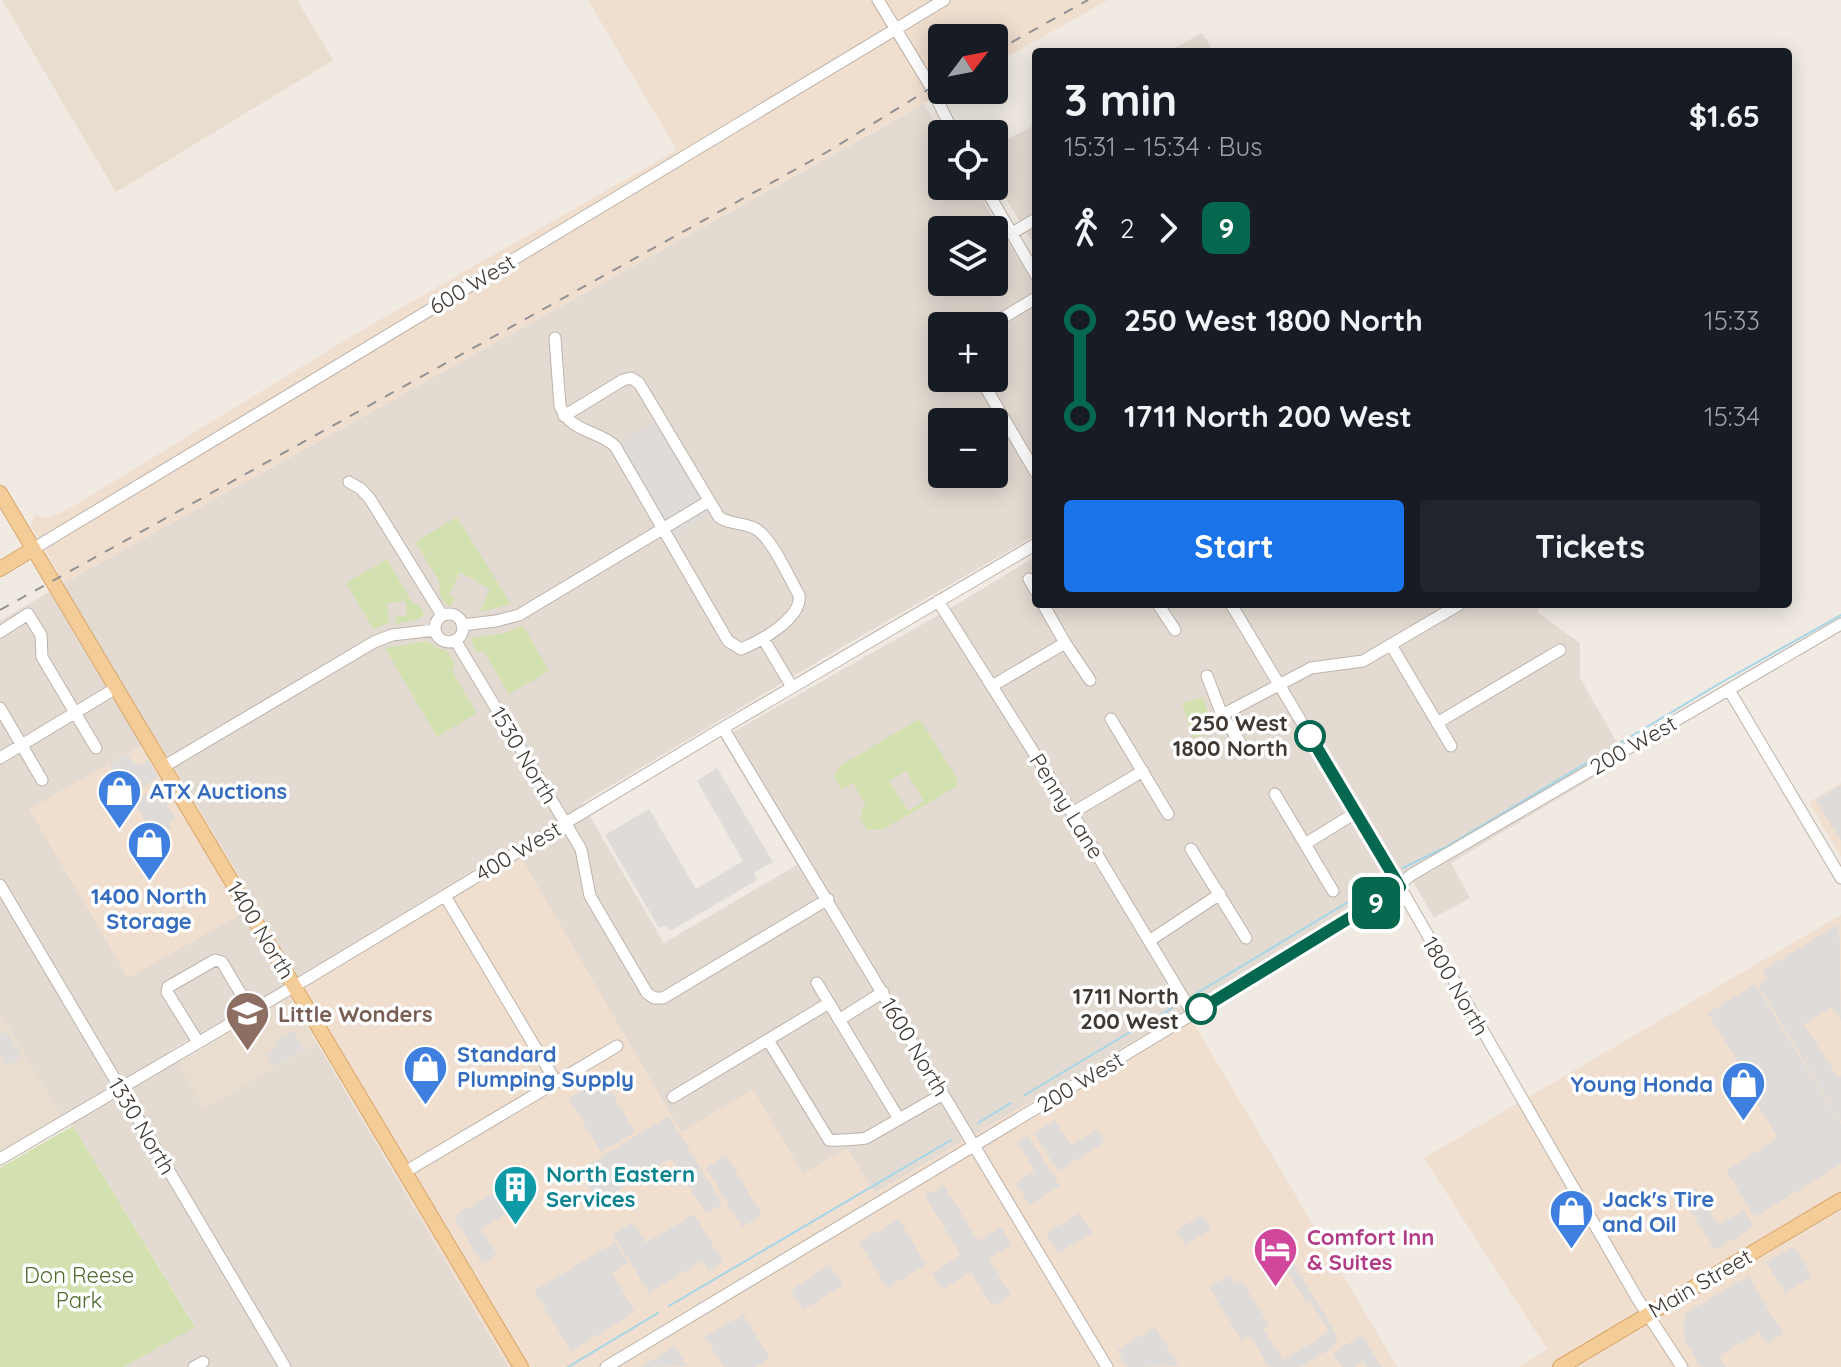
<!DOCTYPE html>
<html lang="en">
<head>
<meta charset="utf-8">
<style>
	:root { --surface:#171b24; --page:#20242c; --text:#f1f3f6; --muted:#9ea1a6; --accent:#1a73e8 }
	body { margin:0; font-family:Quicksand,sans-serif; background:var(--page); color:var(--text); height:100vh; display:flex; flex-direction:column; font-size:30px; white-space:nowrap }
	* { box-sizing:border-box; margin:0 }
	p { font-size:26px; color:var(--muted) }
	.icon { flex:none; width:44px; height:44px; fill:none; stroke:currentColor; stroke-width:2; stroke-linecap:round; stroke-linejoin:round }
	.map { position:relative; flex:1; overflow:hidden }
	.sheet { position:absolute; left:1032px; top:48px; width:760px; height:560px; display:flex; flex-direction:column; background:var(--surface); border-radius:8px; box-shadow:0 4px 20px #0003 }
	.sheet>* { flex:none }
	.badge { padding:0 16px; border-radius:12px; font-size:28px; line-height:52px }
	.needle { width:52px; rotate:58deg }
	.fabs { position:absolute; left:928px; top:24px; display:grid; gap:16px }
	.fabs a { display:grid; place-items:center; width:80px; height:80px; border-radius:8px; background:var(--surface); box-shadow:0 4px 20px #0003; font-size:40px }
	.map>.badge { position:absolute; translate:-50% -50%; box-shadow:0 0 0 4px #fff }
	.legs { display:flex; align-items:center; gap:12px; height:88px; padding:0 32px; font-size:26px }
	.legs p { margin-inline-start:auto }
	.head { display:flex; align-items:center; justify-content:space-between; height:136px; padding:0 32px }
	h1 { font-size:44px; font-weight:700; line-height:60px }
	.button { display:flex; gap:16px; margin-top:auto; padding:16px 32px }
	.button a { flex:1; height:92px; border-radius:8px; background:var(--accent); color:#fff; font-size:32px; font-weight:700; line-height:92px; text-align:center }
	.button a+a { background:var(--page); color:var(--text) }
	ul { padding:0 32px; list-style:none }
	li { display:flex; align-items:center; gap:28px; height:96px; font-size:30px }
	li i { display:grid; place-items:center; width:12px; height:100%; margin:0 10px; background:currentColor }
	li i::after { content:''; width:20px; height:20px; margin:-10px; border:6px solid; border-radius:50%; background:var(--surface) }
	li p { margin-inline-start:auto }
	li:first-child i { background:linear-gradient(#0000 50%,currentColor 0) }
	li:last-child i { background:linear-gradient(currentColor 50%,#0000 0) }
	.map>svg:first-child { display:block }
	.residential { fill:#e3dbd2; fill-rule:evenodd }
	.commercial { fill:#f0decf }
	.education { fill:#e8ddce }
	.green { fill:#d2e1af; fill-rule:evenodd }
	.parking { fill:#dedbd8 }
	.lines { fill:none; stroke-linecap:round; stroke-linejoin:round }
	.stream { stroke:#a4d6e8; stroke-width:2 }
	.minor-casing { stroke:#bdb3aa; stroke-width:13 }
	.major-casing { stroke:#d7a66a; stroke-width:16 }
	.minor { stroke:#fff; stroke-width:11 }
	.major { stroke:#f4cc98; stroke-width:14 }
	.rail { stroke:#929292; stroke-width:2; stroke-dasharray:10 10; stroke-linecap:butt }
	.line-1-casing { stroke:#fff; stroke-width:18 }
	.line-1 { stroke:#05674e; stroke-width:12 }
	.stop-1-dot { fill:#fff; stroke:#05674e; stroke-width:4 }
	.labels { text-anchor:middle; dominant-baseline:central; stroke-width:7; stroke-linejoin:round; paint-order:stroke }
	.street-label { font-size:22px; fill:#413a34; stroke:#fff }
	.stop-label { font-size:22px; font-weight:bold; fill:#413a34; stroke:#fff; text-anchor:end }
	.shop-label { font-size:22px; font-weight:bold; fill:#366cbe; stroke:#fff; text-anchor:start }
	.education-label { font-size:22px; font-weight:bold; fill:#785e54; stroke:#fff; text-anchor:start }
	.culture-label { font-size:22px; font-weight:bold; fill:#0d838f; stroke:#fff; text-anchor:start }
	.hotel-label { font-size:22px; font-weight:bold; fill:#b23c85; stroke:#fff; text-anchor:start }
	.park-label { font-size:22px; fill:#4e6c2e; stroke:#fff }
</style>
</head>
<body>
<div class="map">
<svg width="1841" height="1367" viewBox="0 0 1841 1367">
	<rect width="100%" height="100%" fill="#f0eae3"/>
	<path class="residential" d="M1202 33 1214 52H1167Z
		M924 104 942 134V186H974L1036 288V535L842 647 582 803 664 943 797 865 721 739 949 609 1036 556V604H1539L1538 613 1580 643V678L1626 758 1451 863 1470 898 1434 918 1408 873 1197 1004 875 1193 803 1174 681 1132 513 845 285 986 170 1050 205 1108 317 1043 508 1367H124L195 1326 73 1126 61 1116 0 1012V621L64 583ZM942 230H994V282H942ZM942 326H994V378H942ZM942 422H994V474H942Z
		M1036 124V248L994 179V147Z"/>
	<path class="commercial" d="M588 0H1108L994 64V38H942V90H948L64 583 31 526 35 514 42 518 51 517 72 507 359 332 677 150Z
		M156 737 257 905 128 978 29 809Z
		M1841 783V857L1809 802Z
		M514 845 681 1132 753 1089 803 1174 847 1148 875 1193 1186 1010 1397 1367H508L285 986Z
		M1841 915V1367H1519L1547 1349 1424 1158Z"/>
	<path class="education" d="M2 0H297L333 60 116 192Z
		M290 997 317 1043 204 1109 178 1063Z
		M0 1012 61 1116 0 1152Z"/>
	<path class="green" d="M457 517 511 604 480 612 490 589 460 572 449 595 455 599 451 606H447L440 595 439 581 415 542Z
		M387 559 412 602 420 606 424 615 419 619 396 624 395 617 407 615 406 601 387 603 389 623 373 629 346 583Z
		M523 626 549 671 509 694 484 652 475 651 471 638 505 633Z
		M427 641 436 648 447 651 455 664 452 671 477 713 437 737 385 648Z
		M1203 697 1214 731 1193 738 1182 703Z
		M917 720 922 722 957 779V786L884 829 867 830 859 817 863 815 860 810 866 806 853 783 841 789 834 777 840 766ZM906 771 924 801 908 811 889 781Z
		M73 1126 195 1327 124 1367H0V1168Z"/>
	<path class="parking" d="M656 422 710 514 674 536 619 444Z
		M127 755 138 766 148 760 158 777 128 797 109 765Z
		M717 768 773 862 754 873 757 880 670 931 666 925 659 928 605 835 649 809 696 889 743 861 697 781Z
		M1841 785V841L1816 800Z
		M159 790 175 818 170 823 171 830 155 839 133 799Z
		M1839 924 1841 1020 1832 1007 1804 1024 1838 1078 1841 1076V1122L1758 985 1767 979 1762 971Z
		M1755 984 1841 1124V1164L1755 1217 1726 1171 1778 1138 1744 1082 1743 1070 1708 1013Z
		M7 1031 21 1057 7 1066 0 1054V1036Z
		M293 1031 304 1049 274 1067 267 1054 279 1047 276 1041Z
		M603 1078 635 1132 601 1152 569 1098Z
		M669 1116 722 1204 706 1214 671 1158 598 1203 578 1171Z
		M1055 1120 1071 1145 1097 1129 1105 1142 1058 1171 1034 1133Z
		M1028 1135 1060 1186 1029 1205 1016 1183 1035 1171 1017 1142Z
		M726 1155 762 1215 742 1227 706 1168Z
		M944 1185 978 1241 1001 1227 1012 1245 989 1259 1011 1295 992 1306 971 1272 942 1290 932 1273 961 1255 925 1196Z
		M506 1186 518 1207 481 1229 497 1255 482 1264 454 1216Z
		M1695 1187 1718 1225 1744 1210 1754 1227 1715 1250 1681 1195Z
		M1080 1213 1092 1233 1058 1253 1046 1233Z
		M694 1214 723 1262 709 1271 702 1261 649 1293 613 1234 633 1222 646 1243Z
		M1202 1215 1211 1230 1185 1245 1176 1231Z
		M899 1219 926 1265 887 1288 859 1242Z
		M615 1242 628 1263 612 1273 635 1312 571 1351 534 1291Z
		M1282 1244 1338 1337 1333 1347 1300 1367H1269L1250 1335 1241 1340 1209 1287 1230 1275 1235 1283 1241 1280 1269 1325 1263 1329 1283 1360 1329 1332 1311 1302 1307 1304 1274 1249Z
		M1794 1246 1812 1276 1785 1293 1766 1262Z
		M830 1265 843 1285 803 1310 791 1290Z
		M1748 1276 1783 1334 1766 1344 1759 1332 1719 1356 1726 1367H1701L1685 1341 1683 1325 1686 1313Z
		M743 1314 770 1358 756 1367H724L705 1337Z
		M1155 1327 1179 1366 1127 1367 1117 1350Z
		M1362 1335 1382 1367H1367L1363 1362 1354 1367H1342L1333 1353Z
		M675 1346 687 1366 641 1367Z"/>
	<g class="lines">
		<path class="stream" d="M1403 868 1446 847 1722 682 1841 615
			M1194 995 1381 882
			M1159 1016 1172 1008
			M1025 1095 1145 1023
			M978 1123 1011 1103
			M669 1306 951 1140
			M568 1367 658 1313"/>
		<defs>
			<path id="minor" d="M878 0 931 87 954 134
				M984 186 1036 275
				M1012 233 1036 219
				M989 326 1036 298
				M555 338 560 406C571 433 596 429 615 446L728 641 741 649C759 642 803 618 799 595 788 576 773 540 756 529 744 522 730 525 719 517L639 383 631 378 623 380 564 416
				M980 378 1036 473
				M349 482 361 489 370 499 442 615
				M33 549 944 0
				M1029 579 1036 591
				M938 601 1072 813 1193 1014
				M1043 604 1065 643 1090 680
				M1158 604 1175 630
				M1231 604 1400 887 1637 1298 1682 1367
				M435 628a14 14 0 1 1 28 0a14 14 0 1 1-28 0Z
				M462 625 496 621 519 615 709 501
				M0 632 28 614 41 635 42 657 96 748
				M455 640 581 849 590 896 647 993 654 998H663L828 899
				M764 640 792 687
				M1391 645 1451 746
				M1207 676 1222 715 1247 753
				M992 686 1065 643
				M1729 690 1841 878
				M0 708 42 780
				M1222 715 1311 668 1363 661 1460 604
				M1111 719 1168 814
				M1437 723 1560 650
				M723 728 1107 1367
				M0 758 116 688
				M163 767 374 642 392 635 435 630
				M1275 794 1333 891
				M1072 813 1143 771
				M1305 844 1355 813
				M1191 849 1246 938
				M0 885 285 1367
				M445 896 556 1082
				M1149 941 1220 894
				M817 983 899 1119
				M839 1020 883 992
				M768 1040 829 1140C831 1141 863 1139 866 1138L943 1094
				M198 1042 167 992 168 987 215 960 222 962 251 1011
				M673 1097 829 1003
				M0 1159 310 977 723 728 1036 544
				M405 1172 617 1046
				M194 1367 203 1362
				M606 1367 1387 897 1411 875 1841 624"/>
			<path id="major" d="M0 493 521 1367
				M0 569 33 549
				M1560 1367 1841 1200"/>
		</defs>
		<use href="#minor" class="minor-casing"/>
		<use href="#major" class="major-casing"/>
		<use href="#minor" class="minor"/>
		<use href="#major" class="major"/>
		<path class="rail" d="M994 52 1088 0
			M0 610 827 152 942 81"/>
	</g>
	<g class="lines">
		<defs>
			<path id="line-1" d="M1201 1009 1400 887 1310 736"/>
		</defs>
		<use href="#line-1" class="line-1-casing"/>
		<use href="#line-1" class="line-1"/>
	</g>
	<defs>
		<symbol id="shop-pin" viewBox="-11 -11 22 30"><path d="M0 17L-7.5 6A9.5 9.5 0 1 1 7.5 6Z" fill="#3f7fe0" stroke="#fff"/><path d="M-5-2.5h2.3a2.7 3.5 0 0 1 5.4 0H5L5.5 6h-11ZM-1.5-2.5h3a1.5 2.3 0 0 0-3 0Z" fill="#fff"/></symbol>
		<symbol id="school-pin" viewBox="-11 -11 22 30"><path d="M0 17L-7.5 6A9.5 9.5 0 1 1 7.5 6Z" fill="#8d6e63" stroke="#fff"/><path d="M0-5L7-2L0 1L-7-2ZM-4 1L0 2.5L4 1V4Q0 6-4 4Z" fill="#fff"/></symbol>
		<symbol id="building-pin" viewBox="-11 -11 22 30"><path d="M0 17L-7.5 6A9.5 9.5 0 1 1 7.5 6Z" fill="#0f9aa8" stroke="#fff"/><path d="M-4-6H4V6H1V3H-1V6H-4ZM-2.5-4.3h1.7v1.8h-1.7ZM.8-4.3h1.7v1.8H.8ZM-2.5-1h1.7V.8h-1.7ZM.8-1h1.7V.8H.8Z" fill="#fff"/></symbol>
		<symbol id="hotel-pin" viewBox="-11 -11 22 30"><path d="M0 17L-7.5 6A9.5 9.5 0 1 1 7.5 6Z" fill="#d1479c" stroke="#fff"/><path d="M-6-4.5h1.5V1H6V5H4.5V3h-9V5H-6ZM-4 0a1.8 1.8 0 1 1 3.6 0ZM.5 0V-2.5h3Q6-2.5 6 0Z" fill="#fff"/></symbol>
	</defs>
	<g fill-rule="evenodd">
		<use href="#shop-pin" x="94" y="766" width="51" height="69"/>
		<use href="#shop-pin" x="124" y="818" width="51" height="69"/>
		<use href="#school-pin" x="222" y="988" width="51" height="69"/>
		<use href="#shop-pin" x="400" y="1042" width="51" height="69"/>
		<use href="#shop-pin" x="1718" y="1058" width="51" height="69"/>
		<use href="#building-pin" x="490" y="1162" width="51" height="69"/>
		<use href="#shop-pin" x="1546" y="1186" width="51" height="69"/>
		<use href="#hotel-pin" x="1250" y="1224" width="51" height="69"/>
	</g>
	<g class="stop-1-dot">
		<circle cx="1310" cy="736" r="14"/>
		<circle cx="1201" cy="1009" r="14"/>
	</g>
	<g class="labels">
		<g class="street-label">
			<text transform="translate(472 284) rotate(-31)">600 West</text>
			<text transform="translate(1633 745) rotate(-30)">200 West</text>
			<text transform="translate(524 755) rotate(59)">1530 North</text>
			<text transform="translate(1067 806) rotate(58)">Penny Lane</text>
			<text transform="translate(518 851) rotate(-31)">400 West</text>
			<text transform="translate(261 930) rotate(59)">1400 North</text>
			<text transform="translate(1456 986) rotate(60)">1800 North</text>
			<text transform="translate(915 1047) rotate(59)">1600 North</text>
			<text transform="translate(1080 1082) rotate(-31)">200 West</text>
			<text transform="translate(142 1126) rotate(59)">1330 North</text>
			<text transform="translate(1700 1283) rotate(-30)">Main Street</text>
		</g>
		<g class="stop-label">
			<text x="1288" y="723">250 West<tspan x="1288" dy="25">1800 North</tspan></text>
			<text x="1179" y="996">1711 North<tspan x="1179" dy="25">200 West</tspan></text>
		</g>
		<g class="shop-label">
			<text x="150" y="791">ATX Auctions</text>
			<text x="149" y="896" text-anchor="middle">1400 North<tspan x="149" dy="25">Storage</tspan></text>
			<text x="457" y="1054">Standard<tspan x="457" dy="25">Plumping Supply</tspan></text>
			<text x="1713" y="1084" text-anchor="end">Young Honda</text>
			<text x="1602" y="1199">Jack's Tire<tspan x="1602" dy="25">and Oil</tspan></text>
		</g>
		<g class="education-label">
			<text x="278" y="1014">Little Wonders</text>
		</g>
		<g class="culture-label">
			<text x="546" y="1174">North Eastern<tspan x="546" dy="25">Services</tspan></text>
		</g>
		<g class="hotel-label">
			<text x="1307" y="1237">Comfort Inn<tspan x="1307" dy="25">&amp; Suites</tspan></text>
		</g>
		<g class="park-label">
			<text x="79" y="1275">Don Reese<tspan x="79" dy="25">Park</tspan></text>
		</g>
	</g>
</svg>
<div class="fabs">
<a><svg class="needle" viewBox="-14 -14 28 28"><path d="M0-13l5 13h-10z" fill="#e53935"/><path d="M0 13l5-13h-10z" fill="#9ea1a6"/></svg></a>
<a><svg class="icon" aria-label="locate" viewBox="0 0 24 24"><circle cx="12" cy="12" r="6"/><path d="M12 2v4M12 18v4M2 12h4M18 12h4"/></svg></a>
<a><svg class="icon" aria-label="layers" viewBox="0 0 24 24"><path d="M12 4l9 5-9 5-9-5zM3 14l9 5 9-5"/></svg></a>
<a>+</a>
<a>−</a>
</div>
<b class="badge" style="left:1376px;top:903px;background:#05674e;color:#fff">9</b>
<section class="sheet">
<div class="head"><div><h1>3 min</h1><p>15:31 – 15:34 · Bus</p></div><b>$1.65</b></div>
<div class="legs"><svg class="icon" aria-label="walk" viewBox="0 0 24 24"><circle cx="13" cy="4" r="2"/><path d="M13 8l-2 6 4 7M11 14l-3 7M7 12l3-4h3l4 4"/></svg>2<svg class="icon" aria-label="forward" viewBox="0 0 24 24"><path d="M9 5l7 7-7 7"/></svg><b class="badge" style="background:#05674e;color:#fff">9</b></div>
<ul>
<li><i style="color:#05674e"></i><b>250 West 1800 North</b><p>15:33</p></li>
<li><i style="color:#05674e"></i><b>1711 North 200 West</b><p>15:34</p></li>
</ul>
<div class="button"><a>Start</a><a>Tickets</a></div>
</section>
</div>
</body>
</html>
